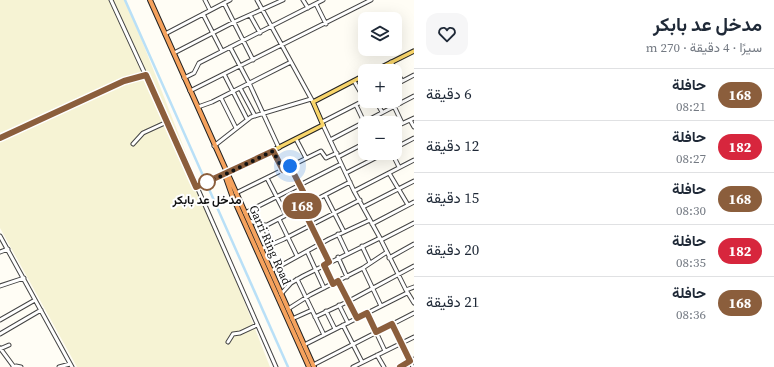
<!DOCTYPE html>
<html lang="ar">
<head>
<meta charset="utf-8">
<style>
	:root { --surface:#fff; --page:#f6f6f7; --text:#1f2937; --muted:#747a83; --line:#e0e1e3 }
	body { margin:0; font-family:"Source Serif 4",Vazirmatn,serif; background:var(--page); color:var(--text); direction:rtl; height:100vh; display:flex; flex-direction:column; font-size:15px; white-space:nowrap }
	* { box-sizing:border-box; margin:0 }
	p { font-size:13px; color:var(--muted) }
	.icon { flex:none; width:22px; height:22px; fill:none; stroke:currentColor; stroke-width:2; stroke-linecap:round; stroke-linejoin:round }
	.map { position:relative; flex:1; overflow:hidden; direction:ltr }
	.sheet { display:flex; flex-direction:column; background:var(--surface); width:360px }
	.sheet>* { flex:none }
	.badge { padding:0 8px; border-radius:13px; font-size:14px; line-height:26px }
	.fabs { position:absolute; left:358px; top:12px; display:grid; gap:8px }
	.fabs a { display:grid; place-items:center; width:44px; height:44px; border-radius:8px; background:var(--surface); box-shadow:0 4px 16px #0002; font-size:20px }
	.you { position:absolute; width:20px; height:20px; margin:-10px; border:3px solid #fff; border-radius:50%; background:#1a73e8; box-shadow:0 0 0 6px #1a73e833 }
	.map>.badge { position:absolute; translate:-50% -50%; box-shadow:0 0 0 2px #fff }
	.round { display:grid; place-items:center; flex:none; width:42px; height:42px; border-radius:12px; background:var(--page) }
	.overview { display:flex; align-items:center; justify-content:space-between; height:68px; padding:0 12px }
	h1 { font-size:19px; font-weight:700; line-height:30px }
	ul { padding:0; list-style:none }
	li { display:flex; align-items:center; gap:12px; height:52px; padding:0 12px; border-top:1px solid var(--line) }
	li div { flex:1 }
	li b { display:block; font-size:15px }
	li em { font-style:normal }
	li .badge { min-width:44px; font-weight:700; text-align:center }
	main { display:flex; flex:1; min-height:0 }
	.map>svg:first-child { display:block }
	.farmland { fill:#f6f3d4 }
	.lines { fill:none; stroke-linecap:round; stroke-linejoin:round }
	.canal { stroke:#b9e0f7; stroke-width:2.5 }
	.minor-casing { stroke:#444; stroke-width:5 }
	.major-casing { stroke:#222; stroke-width:5.5 }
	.highway-casing { stroke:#222; stroke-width:6 }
	.minor { stroke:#fff; stroke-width:3 }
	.major { stroke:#f9d66b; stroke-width:3.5 }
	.highway { stroke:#f5a25d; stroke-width:4 }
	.line-casing { stroke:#fff; stroke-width:9 }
	.line { stroke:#8b5e3c; stroke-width:6 }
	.walk { stroke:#111; stroke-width:4; stroke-dasharray:0 7.2 }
	.stop-dot { fill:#fff; stroke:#8b5e3c; stroke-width:2 }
	.labels { text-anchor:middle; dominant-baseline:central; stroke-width:4; stroke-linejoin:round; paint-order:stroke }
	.stop-label { font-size:12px; font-weight:bold; fill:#111; stroke:#fff }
	.street-label { font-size:12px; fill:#111; stroke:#fff }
</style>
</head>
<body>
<main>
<section class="sheet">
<div class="overview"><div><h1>مدخل عد بابكر</h1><p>سيرًا · 4 دقيقة · 270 m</p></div><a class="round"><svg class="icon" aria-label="heart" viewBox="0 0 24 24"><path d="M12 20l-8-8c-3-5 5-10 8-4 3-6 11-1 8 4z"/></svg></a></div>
<ul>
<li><span class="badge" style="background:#8b5e3c;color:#fff">168</span><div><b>حافلة</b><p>08:21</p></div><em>6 دقيقة</em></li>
<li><span class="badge" style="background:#d7263d;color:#fff">182</span><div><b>حافلة</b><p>08:27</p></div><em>12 دقيقة</em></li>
<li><span class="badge" style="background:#8b5e3c;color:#fff">168</span><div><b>حافلة</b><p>08:30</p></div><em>15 دقيقة</em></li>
<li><span class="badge" style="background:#d7263d;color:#fff">182</span><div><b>حافلة</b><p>08:35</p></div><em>20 دقيقة</em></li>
<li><span class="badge" style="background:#8b5e3c;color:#fff">168</span><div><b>حافلة</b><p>08:36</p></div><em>21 دقيقة</em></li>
</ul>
</section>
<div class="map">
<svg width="414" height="367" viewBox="0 0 414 367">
	<rect width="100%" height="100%" fill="#fffdf5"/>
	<path class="farmland" d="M0 0H126L270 367H77L0 228Z"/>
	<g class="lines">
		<path class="canal" d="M125 0 288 367"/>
		<defs>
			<path id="minor" d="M111 0 197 187
				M205 0 210 10
				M257 0 313 102
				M303 0 308 8
				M224 3 253 60
				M316 4 326 24
				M203 14 222 51
				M250 15 260 33
				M165 34 230 0
				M230 47 249 83 279 148
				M174 53 234 22 283 0
				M391 62 402 81
				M224 74 247 119
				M184 78 194 73 199 63 323 0
				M354 81 365 100
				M395 85 414 75
				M240 88 255 116
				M190 91 371 0
				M395 91 401 103
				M221 98 236 128
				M376 101 382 112
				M356 105 365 124
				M394 106 402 123
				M198 107 212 102 291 62
				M410 120 414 127
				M322 122 365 100
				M323 125 354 191 380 238 406 290 414 303
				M395 127 414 118
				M0 138 124 81 146 75
				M296 139 306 158
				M330 140 414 96
				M395 140 398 146
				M133 144 143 133 167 122
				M214 146 251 117 311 99
				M395 148 414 138
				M273 151 283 170
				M392 153 399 167
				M338 157 365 143
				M290 166 309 203
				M346 173 385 153
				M389 173 408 205
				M225 175 197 187 276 367
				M267 178 286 215
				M354 191 414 160
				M236 193 321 151 326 158 337 153
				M325 195 344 232
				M302 207 329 262
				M363 207 414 181
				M245 213 341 164
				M279 219 297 256
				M249 221 264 225H267L350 182
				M372 224 414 202
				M264 225 272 245
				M338 234 347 253
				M0 236 72 367
				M381 240 414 223
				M362 246 370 263
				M261 249 284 239 360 200
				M307 251 324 288
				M0 252 8 249
				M338 257 347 277
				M389 258 414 244
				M324 265 333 284
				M363 268 381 306
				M271 271 329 239 370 220
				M297 279 324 335
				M338 281 357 318
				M0 286 24 278
				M406 290 414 287
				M281 294 291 283 303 276 380 238
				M339 305 348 323
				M288 309 310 295 363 268 387 252
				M326 311 335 329
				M367 313 385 351
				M315 317 349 301 414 266
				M292 319 312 310
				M0 320 35 300
				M392 324 413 367
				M343 325 362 362
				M0 334 41 310
				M228 342 233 334 240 333 257 325
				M304 345 407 293
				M0 348 14 367
				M0 349 9 345
				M377 355 384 367
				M313 365 414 313
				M13 367 16 366 21 367
				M59 367 70 364
				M353 367 414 337
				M400 367 414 359"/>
			<path id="major" d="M374 71 414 51
				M226 174 323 125 313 102 365 75"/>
			<path id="highway" d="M150 0 314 367
				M226 172 225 175 232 195 309 367"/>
		</defs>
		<use href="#minor" class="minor-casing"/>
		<use href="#major" class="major-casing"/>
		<use href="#highway" class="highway-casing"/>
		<use href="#minor" class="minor"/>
		<use href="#major" class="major"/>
		<use href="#highway" class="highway"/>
	</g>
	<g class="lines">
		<defs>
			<path id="line" d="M0 138 124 81 146 75 196 187 273 151 283 170 290 166 309 203 302 207 329 262 324 265 333 284 338 281 357 318 367 313 376 332 392 324 410 361 400 367"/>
		</defs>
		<use href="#line" class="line-casing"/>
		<use href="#line" class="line"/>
		<path class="walk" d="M207 182 224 175 273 151 283 170 290 166"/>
	</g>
	<circle class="stop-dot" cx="207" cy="182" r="8"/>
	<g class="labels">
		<g class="stop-label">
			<text x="207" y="200">مدخل عد بابكر</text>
		</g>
		<g class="street-label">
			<text transform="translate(270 245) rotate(66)">Garri Ring Road</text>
		</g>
	</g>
</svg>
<div class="fabs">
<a><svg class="icon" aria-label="layers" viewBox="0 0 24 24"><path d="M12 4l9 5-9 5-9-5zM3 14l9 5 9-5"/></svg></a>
<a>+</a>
<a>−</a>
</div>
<div class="you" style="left:290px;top:166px"></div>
<b class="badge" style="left:302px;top:206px;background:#8b5e3c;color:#fff">168</b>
</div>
</main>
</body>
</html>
